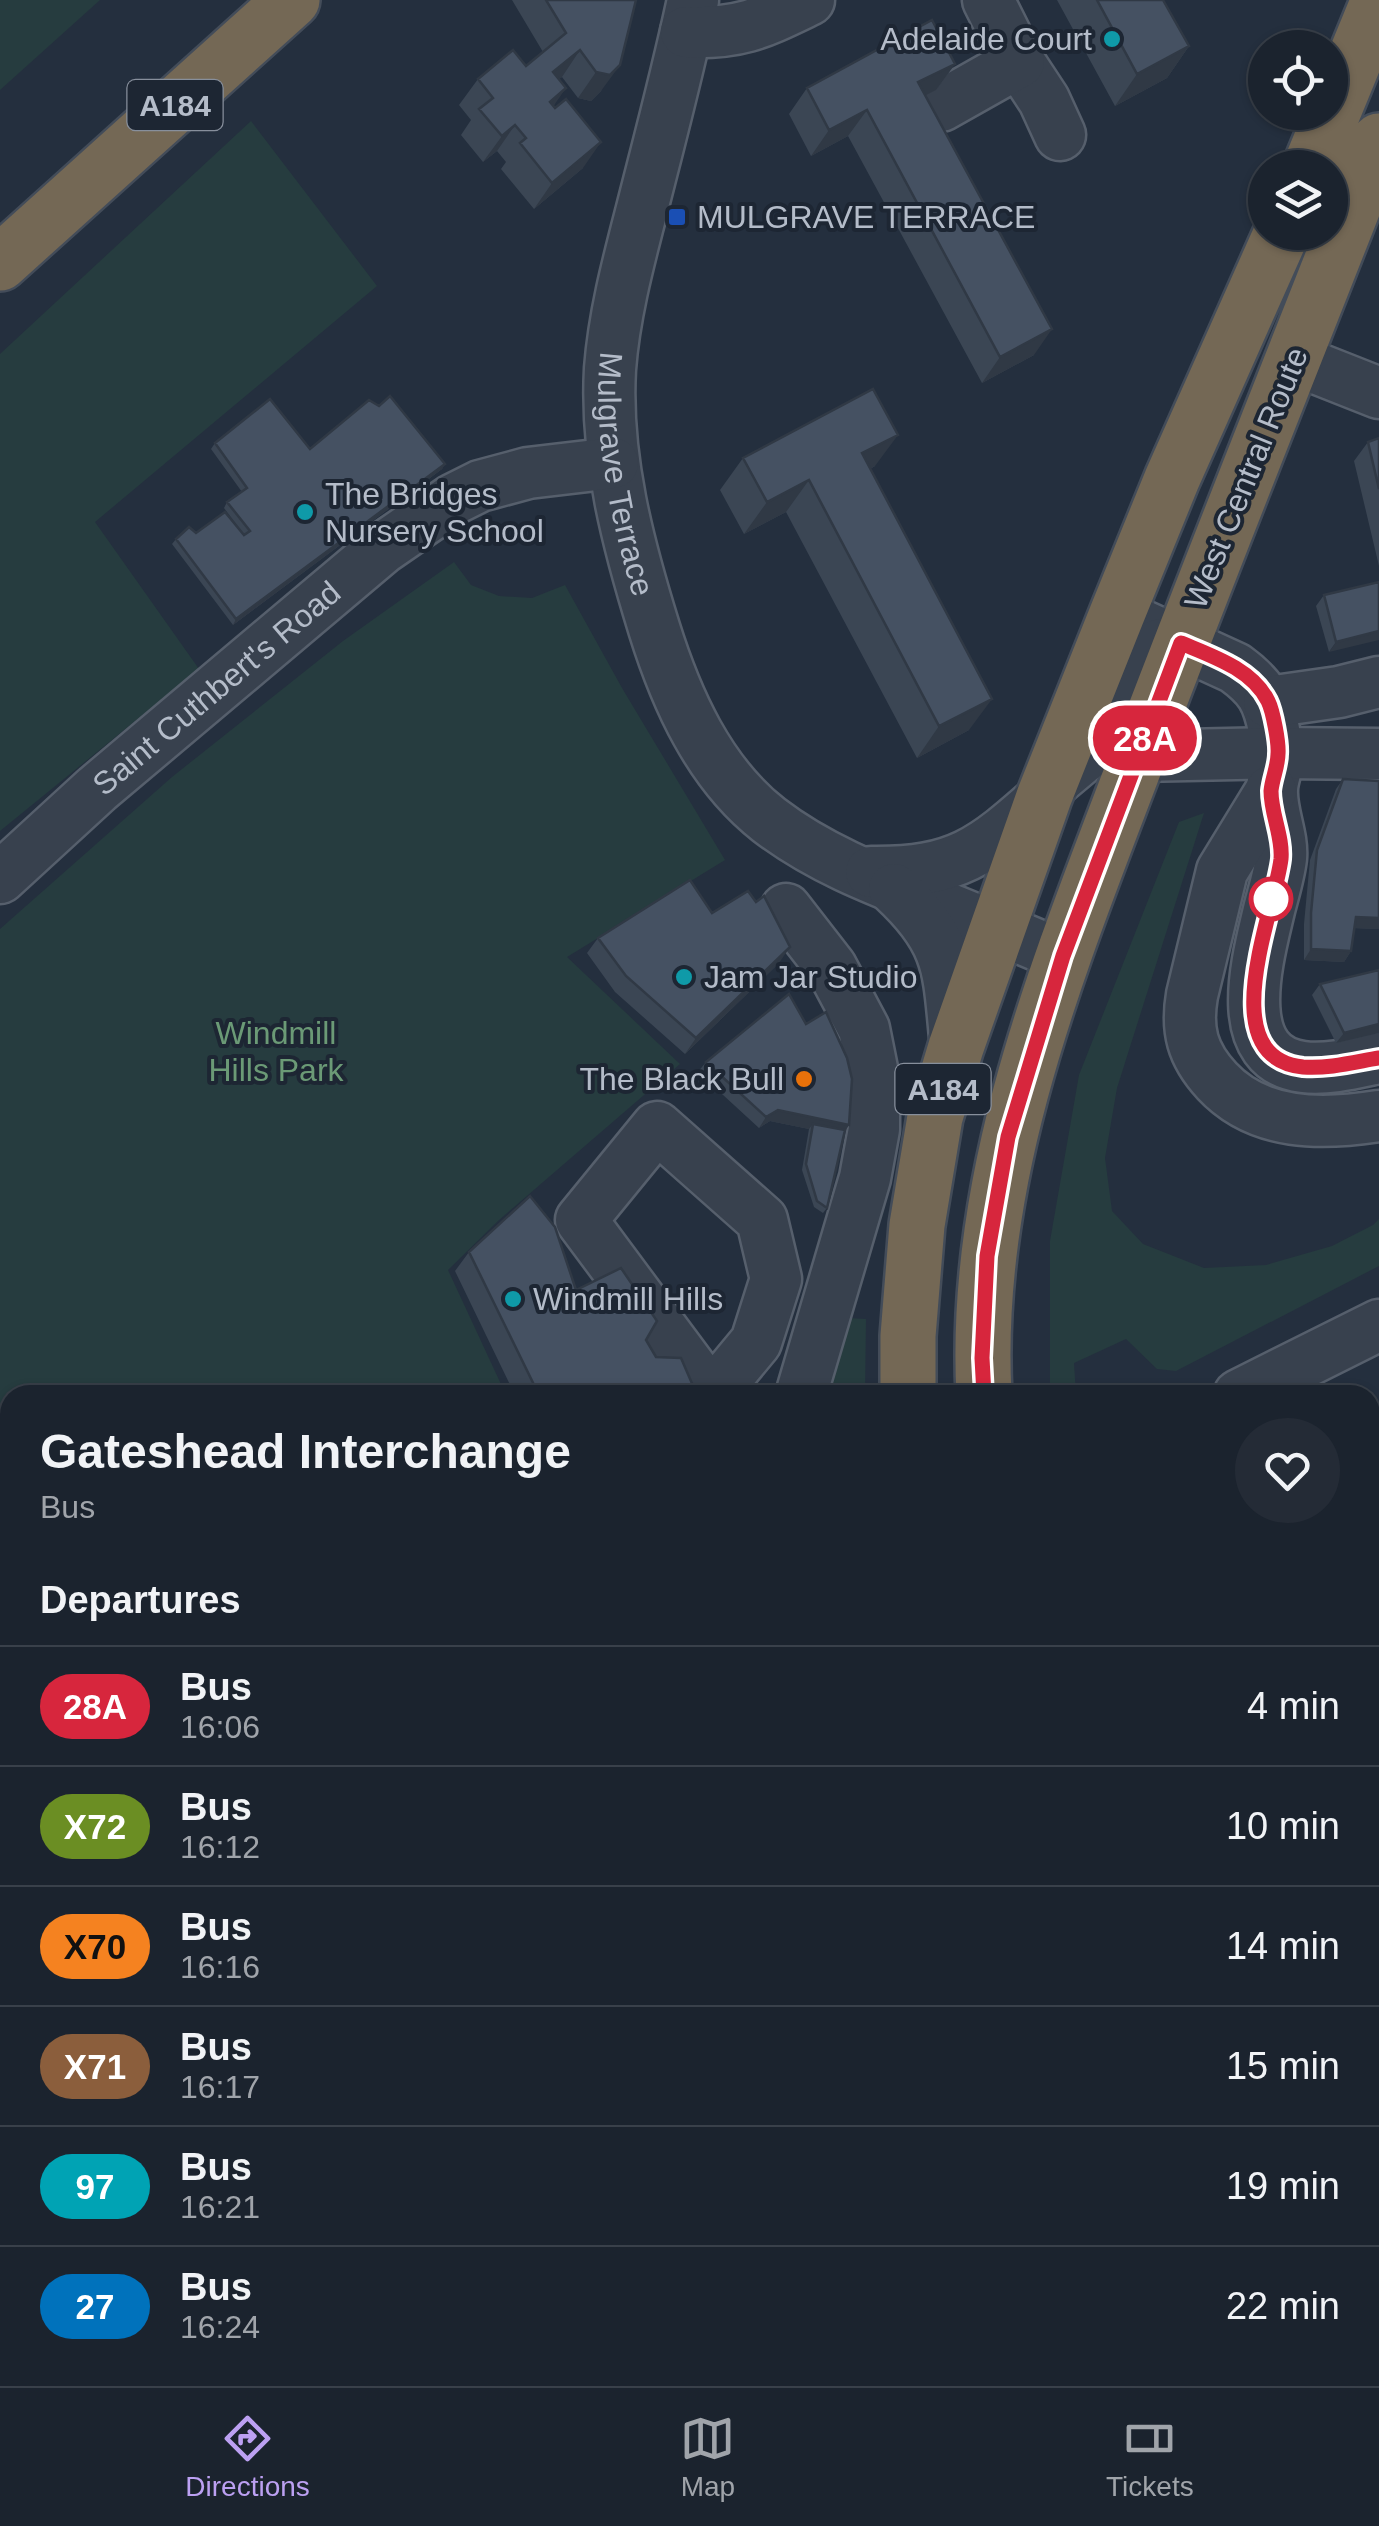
<!DOCTYPE html>
<html lang="en">
<head>
<meta charset="utf-8">
<style>
	:root { --surface:#1b232e; --page:#242b36; --text:#f1f3f6; --muted:#a0a4aa; --line:#39404a; --accent:#bca0f2 }
	body { margin:0; font-family:Helvetica,sans-serif; background:var(--page); color:var(--text); height:100vh; display:flex; flex-direction:column; font-size:38px; white-space:nowrap }
	* { box-sizing:border-box; margin:0 }
	p { font-size:32px; color:var(--muted) }
	.icon { flex:none; width:55px; height:55px; fill:none; stroke:currentColor; stroke-width:2; stroke-linecap:round; stroke-linejoin:round }
	.map { position:relative; flex:1; overflow:hidden }
	.side { position:absolute; left:0px; top:1385px; width:1380px; height:1002px; display:flex; flex-direction:column; background:var(--surface); border-radius:30px 30px 0 0; box-shadow:0 2px 8px #0004,0 0 0 2px var(--line) }
	.side>* { flex:none }
	.badge { padding:0 20px; border-radius:32px; font-size:35px; line-height:65px }
	.tools { position:absolute; left:1248px; top:30px; display:grid; gap:20px }
	.tools a { display:grid; place-items:center; width:100px; height:100px; border-radius:50%; background:var(--surface); box-shadow:0 2px 8px #0004,0 0 0 2px var(--line); font-size:50px }
	.map>.badge { position:absolute; translate:-50% -50%; box-shadow:0 0 0 5px #fff }
	h2 { padding:0 40px; font-size:38px; line-height:90px }
	.round { display:grid; place-items:center; flex:none; width:105px; height:105px; border-radius:52px; background:var(--page) }
	.headline { display:flex; align-items:center; justify-content:space-between; height:170px; padding:0 40px }
	h1 { font-size:48px; font-weight:600; line-height:75px }
	ul { padding:0; list-style:none }
	li { display:flex; align-items:center; gap:30px; height:120px; padding:0 40px; border-top:2px solid var(--line) }
	li div { flex:1 }
	li b { display:block; font-size:38px }
	li em { font-style:normal }
	li .badge { min-width:110px; font-weight:700; text-align:center }
	.dock { display:flex; justify-content:space-around; align-items:center; height:140px; border-top:2px solid var(--line); background:var(--surface); font-size:28px; color:var(--muted) }
	.dock a { display:grid; justify-items:center; gap:5px }
	.dock .current { color:var(--accent) }
	.map>svg:first-child { display:block }
	.green { fill:#263c3f }
	.lines { fill:none; stroke-linecap:round; stroke-linejoin:round }
	.minor-casing { stroke:#565f6c; stroke-width:55 }
	.major-casing { stroke:#414a57; stroke-width:60 }
	.highway-casing { stroke:#434c59; stroke-width:60 }
	.minor { stroke:#38414e; stroke-width:50 }
	.major { stroke:#56606e; stroke-width:55 }
	.highway { stroke:#746855; stroke-width:55 }
	.wall { fill:#3b4654 }
	.shaded-wall { fill:#303945 }
	.building { fill:#455162; stroke:#303945; stroke-width:2.5 }
	.line-casing { stroke:#fff; stroke-width:22 }
	.line { stroke:#d7263d; stroke-width:15 }
	.culture-dot { fill:#0f9aa8; stroke:#1d2633; stroke-width:4 }
	.transit-dot { fill:#1a4fb4; stroke:#1d2633; stroke-width:4 }
	.stop-dot { fill:#fff; stroke:#d7263d; stroke-width:5 }
	.food-dot { fill:#e8710a; stroke:#1d2633; stroke-width:4 }
	.labels { text-anchor:middle; dominant-baseline:central; stroke-width:8; stroke-linejoin:round; paint-order:stroke }
	.shield { fill:#1d2633; stroke:#878f9c; stroke-width:2.5 }
	.shield-label { font-size:30px; font-weight:bold; fill:#b4bcc9 }
	.poi-label { font-size:32px; fill:#b4bcc9; stroke:#1d2633; text-anchor:start }
	.street-label { font-size:32px; fill:#b4bcc9; stroke:#1d2633 }
	.park-label { font-size:32px; fill:#6b9a76; stroke:#1d2633 }
</style>
</head>
<body>
<div class="map">
<svg width="1379" height="2386" viewBox="0 0 1379 2386">
	<rect width="100%" height="100%" fill="#242f3e"/>
	<path class="green" d="M0 0H100L0 90Z
		M251 121 377 286 95 522 199 669 0 831V354Z
		M454 562 471 585 499 596 532 598 565 585 622 688 725 860 567 957 680 1064 499 1220 448 1270 506 1395H10V1921L0 1912V929L172 777 343 641Z
		M1204 813 1117 1088 1105 1158 1112 1211 1143 1244 1204 1268 1266 1265 1332 1246 1373 1225 1379 1219V1266L1176 1371 1157 1369 1126 1339 1074 1363 1076 1395H1050V1241L1079 1075 1179 822Z
		M847 1318 866 1319 865 1395H831V1361Z
		M1370 2038 1379 2042V2236L1370 2241Z
		M10 2356V2378H258L233 2386H0V2367Z"/>
	<g class="lines">
		<defs>
			<g id="minor">
				<path id="s1" d="M693 0C678 71 659 142 641 213 628 263 614 316 610 369 605 458 628 544 654 628 676 699 709 773 769 820 817 857 873 879 930 901 974 919 1019 937 1063 956"/>
				<path d="M988 0 1019 62 1044 100 1060 135"/>
				<path d="M686 32C741 34 761 23 809 0"/>
				<path d="M941 106 1019 62"/>
				<path d="M1293 359 1379 393"/>
				<path d="M1117 614 1235 668C1261 687 1268 699 1274 730 1275 737 1278 745 1278 752 1279 765 1272 778 1272 790 1271 813 1283 836 1281 858 1279 875 1273 894 1269 910 1258 957 1229 1058 1303 1067 1328 1070 1355 1063 1379 1058"/>
				<path d="M1269 702 1339 692 1379 682"/>
				<path d="M1139 756 1278 753 1379 754"/>
				<path d="M1049 786 1092 750 1141 654C1154 644 1165 642 1181 643"/>
				<path d="M1271 791 1222 871 1192 995C1186 1030 1192 1054 1217 1081 1259 1126 1322 1125 1379 1116"/>
				<path d="M871 872C957 873 982 852 1044 797"/>
				<path id="s2" d="M0 878 97 789 383 548 454 499 480 486 528 473 613 463"/>
				<path d="M894 889C953 944 948 972 956 1047"/>
				<path d="M786 909 831 967 864 1029 874 1079V1129L865 1178 801 1395"/>
				<path d="M711 1395 581 1220 657 1127 762 1220 776 1279 756 1342 712 1395"/>
				<path d="M1239 1395 1379 1325"/>
				<path d="M1370 1638 1379 1633"/>
				<path d="M1370 1779 1379 1776"/>
				<path d="M0 2335 10 2324"/>
				<path d="M337 2378 339 2386"/>
			</g>
			<path id="major" d="M1369 2378 1374 2386
				M394 2386 421 2378"/>
			<path id="highway" d="M1310 168 1379 0
				M0 263 292 0
				M908 1395V1336L917 1225 935 1117 956 1047 1044 797 1117 614 1172 479 1282 232
				M984 1395C972 1170 1061 960 1139 754 1217 549 1299 345 1379 141
				M1370 1985 1379 1991
				M1370 2280 1379 2275"/>
		</defs>
		<use href="#minor" class="minor-casing"/>
		<use href="#major" class="major-casing"/>
		<use href="#highway" class="highway-casing"/>
		<use href="#minor" class="minor"/>
		<use href="#major" class="major"/>
		<use href="#highway" class="highway"/>
	</g>
	<path class="wall" d="M512 0H636L601 91 591 101 578 98 562 77 559 79 554 106 583 168 534 209 501 169 506 162 497 151 483 162 461 135 471 120 459 105 478 79 526 66 543 52Z
		M1057 0H1163L1189 46 1167 78 1115 106Z
		M955 64 936 90 925 95 1034 355 982 383 848 136 811 156 789 114 807 88Z
		M1379 438V566L1354 461 1368 442Z
		M215 443 310 449 445 464 442 469 233 625 172 544 176 539 196 533 244 535 224 508 227 502 242 492 211 449Z
		M743 458 875 466 870 469 969 730 917 758 786 512 744 534 720 490Z
		M1379 582 1329 652 1316 606 1324 595Z
		M1343 779 1379 781V929L1354 928 1351 951 1344 962 1304 960V924L1310 860 1336 789Z
		M712 913 779 963 685 1054 615 992 587 953 598 938Z
		M1320 984 1379 1033 1336 1043 1312 995Z
		M706 1062 849 1125 845 1130 827 1208 823 1213 814 1207 802 1170 809 1129 770 1121 759 1128 698 1072Z
		M469 1252 576 1290 646 1340 656 1357 697 1395H515L455 1271Z
		M1379 1844V1885L1370 1867V1852L1373 1847Z
		M1110 2378H1180L1184 2386H1113Z"/>
	<path class="shaded-wall" d="M1189 46 1167 78 1115 106 1137 74Z
		M580 50 562 77 535 98 553 72Z
		M955 64 936 90 900 108 918 82Z
		M620 65 601 91 591 101 578 98 596 72Z
		M566 88 548 114 550 102Z
		M867 110 848 136 811 156 829 130Z
		M515 125 497 151 483 162 502 136Z
		M601 142 583 168 534 209 552 183Z
		M1052 329 1034 355 982 383 1000 357Z
		M898 435 875 466 840 485 862 453Z
		M445 464 442 469 233 625 236 619Z
		M809 480 786 512 744 534 767 502Z
		M1379 631V640L1329 652 1336 642Z
		M992 699 969 730 917 758 939 726Z
		M1356 917 1379 918V929L1348 928Z
		M790 947 779 963 685 1054 696 1038Z
		M1311 949 1351 951 1344 962 1304 960Z
		M1379 1024V1033L1336 1043 1344 1033Z
		M778 1110 849 1125 842 1136 813 1124 809 1129 770 1121 759 1128 766 1117Z
		M1379 1508V1515L1370 1519V1512Z
		M10 2185V2190L0 2199V2195Z"/>
	<path class="building" d="M546 0H636L620 65 610 75 596 72 580 50 553 72 566 88 550 102 555 108 566 99 601 142 552 183 520 143 526 138 515 125 502 136 479 109 493 98 478 79 513 50 526 66 566 33Z
		M1097 0H1163L1189 46 1137 74Z
		M932 20 955 64 918 82 1052 329 1000 357 867 110 829 130 807 88Z
		M873 389 898 435 862 453 992 699 939 726 809 480 767 502 743 458Z
		M390 396 445 464 236 619 176 539 189 527 196 533 225 512 244 535 250 531 227 502 247 488 215 443 270 399 310 449 369 400 379 406Z
		M1379 438V489L1368 442Z
		M1379 582V631L1336 642 1324 595Z
		M1343 779 1379 781V918L1356 917 1351 951 1311 949V913L1317 850Z
		M690 880 712 913 748 891 756 902 764 896 790 947 696 1038 626 976 598 938Z
		M1379 970V1024L1344 1033 1320 984Z
		M789 994 806 1024 826 1012 847 1058 852 1079 849 1125 778 1110 766 1117 706 1062Z
		M813 1124 845 1130 827 1208 817 1201 806 1164Z
		M530 1196 555 1227 576 1290 621 1268 657 1321 646 1340 656 1357 681 1358 697 1395H539L469 1252Z
		M1379 1418V1508L1370 1512V1422Z
		M1379 1844V1859L1373 1847Z
		M0 1972 10 1980V2006L0 2017Z
		M0 2090 10 2100V2185L0 2195Z
		M1121 2378H1180L1184 2386H1124Z"/>
	<g class="lines">
		<defs>
			<path id="line" d="M984 1395 982 1358 987 1256 1008 1137 1063 956 1181 643C1212 656 1252 669 1268 701 1273 711 1279 743 1278 754 1278 766 1272 779 1271 791 1271 814 1283 837 1281 859 1275 911 1211 1057 1303 1067 1328 1069 1355 1062 1379 1058"/>
		</defs>
		<use href="#line" class="line-casing"/>
		<use href="#line" class="line"/>
	</g>
	<g class="culture-dot">
		<circle cx="1112" cy="39" r="10"/>
		<circle cx="305" cy="512" r="10"/>
		<circle cx="684" cy="977" r="10"/>
		<circle cx="513" cy="1299" r="10"/>
	</g>
	<rect class="transit-dot" x="667" y="207" width="20" height="20" rx="5"/>
	<circle class="stop-dot" cx="1271" cy="899" r="20"/>
	<circle class="food-dot" cx="804" cy="1079" r="10"/>
	<g class="labels">
		<g class="shield">
			<rect x="127.5" y="80" width="95" height="50" rx="8"/>
			<rect x="895.5" y="1064" width="95" height="50" rx="8"/>
		</g>
		<g class="shield-label">
			<text x="175" y="105">A184</text>
			<text x="943" y="1089">A184</text>
		</g>
		<g class="poi-label">
			<text x="1092" y="39" text-anchor="end">Adelaide Court</text>
			<text x="697" y="217">MULGRAVE TERRACE</text>
			<text x="325" y="494">The Bridges<tspan x="325" dy="37">Nursery School</tspan></text>
			<text x="704" y="977">Jam Jar Studio</text>
			<text x="784" y="1079" text-anchor="end">The Black Bull</text>
			<text x="533" y="1299">Windmill Hills</text>
		</g>
		<g class="street-label">
			<text stroke="none"><textPath href="#s1" startOffset="485">Mulgrave Terrace</textPath></text>
			<text transform="translate(1246 478) rotate(-68)">West Central Route</text>
			<text stroke="none"><textPath href="#s2" startOffset="288">Saint Cuthbert's Road</textPath></text>
		</g>
		<g class="park-label">
			<text x="276" y="1033">Windmill<tspan x="276" dy="37">Hills Park</tspan></text>
		</g>
	</g>
</svg>
<div class="tools">
<a><svg class="icon" aria-label="locate" viewBox="0 0 24 24"><circle cx="12" cy="12" r="6"/><path d="M12 2v4M12 18v4M2 12h4M18 12h4"/></svg></a>
<a><svg class="icon" aria-label="layers" viewBox="0 0 24 24"><path d="M12 4l9 5-9 5-9-5zM3 14l9 5 9-5"/></svg></a>
</div>
<b class="badge" style="left:1145px;top:738px;background:#d7263d;color:#fff">28A</b>
<section class="side">
<div class="headline"><div><h1>Gateshead Interchange</h1><p>Bus</p></div><a class="round"><svg class="icon" aria-label="heart" viewBox="0 0 24 24"><path d="M12 20l-8-8c-3-5 5-10 8-4 3-6 11-1 8 4z"/></svg></a></div>
<h2>Departures</h2>
<ul>
<li><span class="badge" style="background:#d7263d;color:#fff">28A</span><div><b>Bus</b><p>16:06</p></div><em>4 min</em></li>
<li><span class="badge" style="background:#6b8e23;color:#fff">X72</span><div><b>Bus</b><p>16:12</p></div><em>10 min</em></li>
<li><span class="badge" style="background:#f58220;color:#111">X70</span><div><b>Bus</b><p>16:16</p></div><em>14 min</em></li>
<li><span class="badge" style="background:#8b5e3c;color:#fff">X71</span><div><b>Bus</b><p>16:17</p></div><em>15 min</em></li>
<li><span class="badge" style="background:#00a3b4;color:#fff">97</span><div><b>Bus</b><p>16:21</p></div><em>19 min</em></li>
<li><span class="badge" style="background:#0072bc;color:#fff">27</span><div><b>Bus</b><p>16:24</p></div><em>22 min</em></li>
</ul>
</section>
</div>
<nav class="dock">
<a class="current"><svg class="icon" aria-label="directions" viewBox="0 0 24 24"><path d="M12 3l9 9-9 9-9-9zM9 14v-3h6M13 9l2 2-2 2"/></svg>Directions</a>
<a><svg class="icon" aria-label="map" viewBox="0 0 24 24"><path d="M3 6l6-2 6 2 6-2v14l-6 2-6-2-6 2zM9 4v14M15 6v14"/></svg>Map</a>
<a><svg class="icon" aria-label="tickets" viewBox="0 0 24 24"><path d="M3 7h18v10H3zM15 7v10"/></svg>Tickets</a>
</nav>
</body>
</html>
